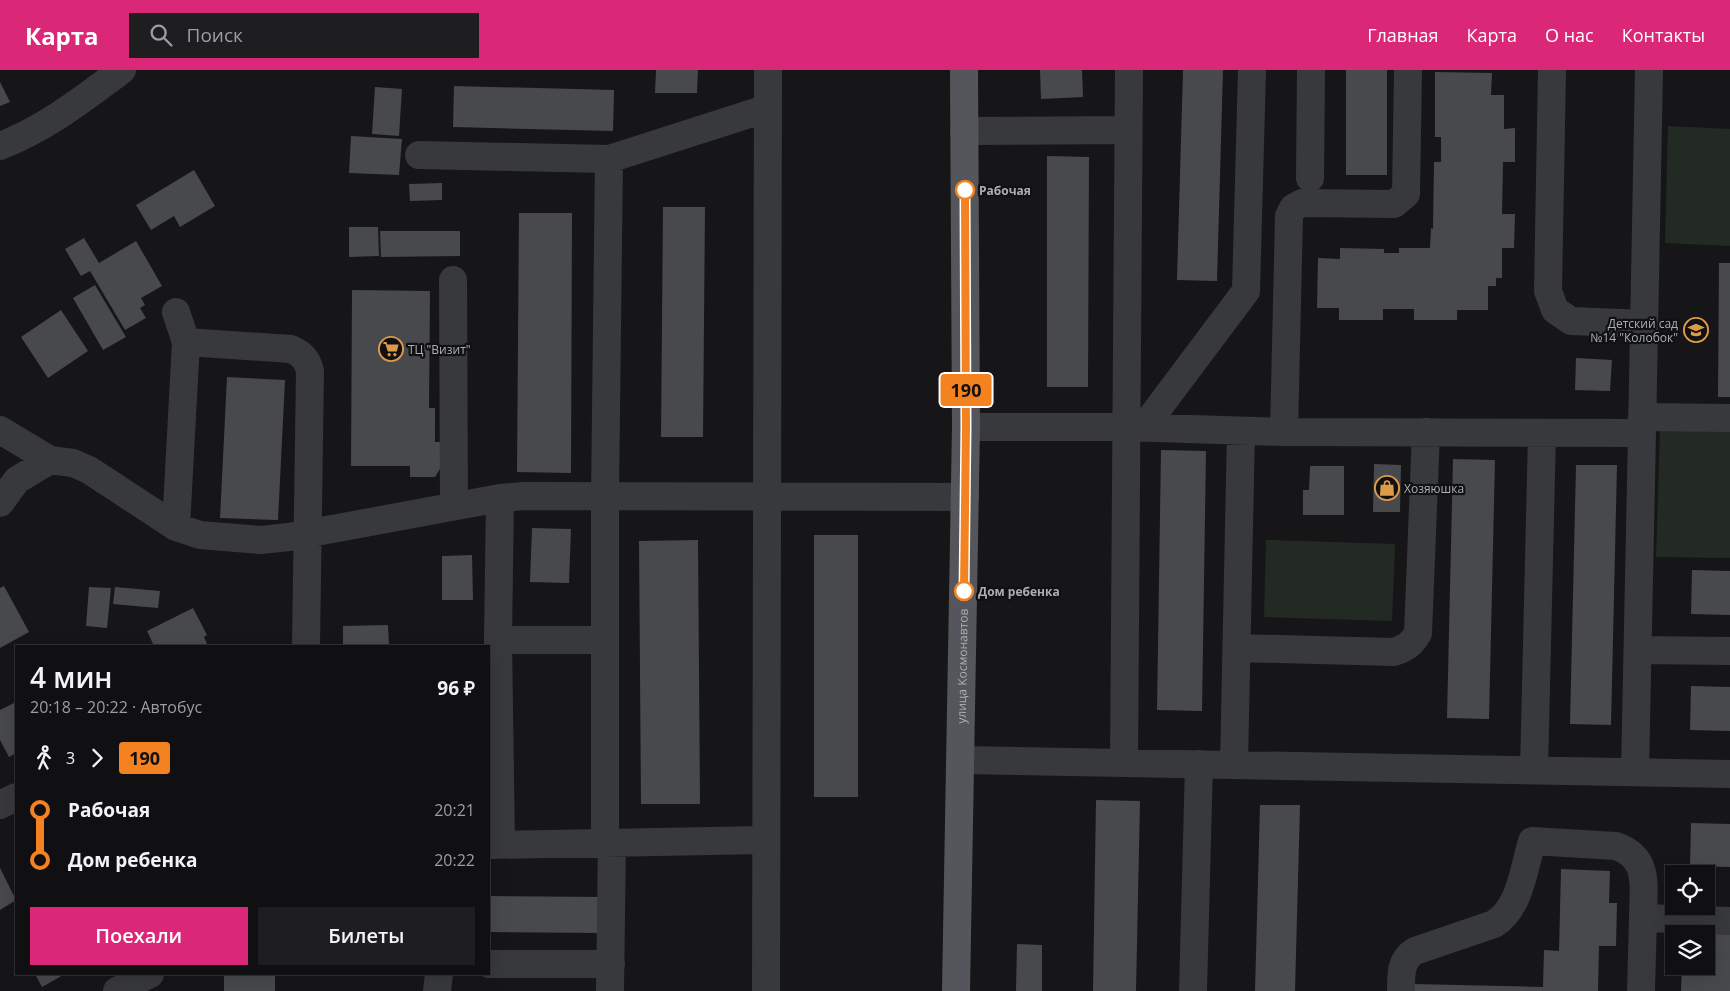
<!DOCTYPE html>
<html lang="ru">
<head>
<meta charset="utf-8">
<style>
	:root { --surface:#101012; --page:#1e1e20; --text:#f1f3f6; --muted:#9c9d9f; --line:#303032; --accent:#db2777 }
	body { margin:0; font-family:"Open Sans",sans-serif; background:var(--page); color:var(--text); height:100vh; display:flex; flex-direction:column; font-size:19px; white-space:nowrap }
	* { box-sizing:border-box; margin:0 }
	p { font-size:16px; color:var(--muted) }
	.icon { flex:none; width:28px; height:28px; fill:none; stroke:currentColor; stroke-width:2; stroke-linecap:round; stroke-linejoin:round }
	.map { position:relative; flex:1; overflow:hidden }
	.sheet { position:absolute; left:15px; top:575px; width:475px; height:330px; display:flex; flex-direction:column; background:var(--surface); border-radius:0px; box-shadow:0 5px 20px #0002,0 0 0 1px var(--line) }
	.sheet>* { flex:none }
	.badge { padding:0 10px; border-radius:4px; font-size:18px; line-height:32px }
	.controls { position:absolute; left:1665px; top:795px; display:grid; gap:10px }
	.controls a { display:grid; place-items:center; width:50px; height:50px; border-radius:0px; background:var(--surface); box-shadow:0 5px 20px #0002,0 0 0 1px var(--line); font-size:25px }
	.map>.badge { position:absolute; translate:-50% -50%; box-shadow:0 0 0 2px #fff }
	.legs { display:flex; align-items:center; gap:8px; height:55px; padding:0 15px; font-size:16px }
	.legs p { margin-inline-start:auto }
	.head { display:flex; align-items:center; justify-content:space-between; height:85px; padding:0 15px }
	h1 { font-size:28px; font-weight:600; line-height:38px }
	.action { display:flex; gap:10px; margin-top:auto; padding:10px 15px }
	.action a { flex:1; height:58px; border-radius:0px; background:var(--accent); color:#fff; font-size:20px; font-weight:600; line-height:58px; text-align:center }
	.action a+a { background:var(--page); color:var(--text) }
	ul { padding:0 15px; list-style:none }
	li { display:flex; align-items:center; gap:18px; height:50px; font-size:19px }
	li i { display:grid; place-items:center; width:8px; height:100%; margin:0 6px; background:currentColor }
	li i::after { content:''; width:12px; height:12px; margin:-6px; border:4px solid; border-radius:50%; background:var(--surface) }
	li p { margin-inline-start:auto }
	li:first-child i { background:linear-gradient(#0000 50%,currentColor 0) }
	li:last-child i { background:linear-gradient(currentColor 50%,#0000 0) }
	header { display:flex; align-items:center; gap:30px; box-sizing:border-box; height:70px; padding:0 25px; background:var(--accent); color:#fff }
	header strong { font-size:24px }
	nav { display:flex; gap:28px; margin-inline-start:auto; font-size:18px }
	.search { width:350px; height:45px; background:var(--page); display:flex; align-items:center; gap:12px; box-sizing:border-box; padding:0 18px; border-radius:0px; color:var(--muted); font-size:19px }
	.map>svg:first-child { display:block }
	.green { fill:#232a23 }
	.building { fill:#48494d }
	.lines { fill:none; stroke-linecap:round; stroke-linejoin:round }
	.minor { stroke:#38393c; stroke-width:28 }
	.major { stroke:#54565b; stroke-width:28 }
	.line-1-casing { stroke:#fff; stroke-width:11 }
	.line-1 { stroke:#f58220; stroke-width:8 }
	.stop-1-dot { fill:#fff; stroke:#f58220; stroke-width:2.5 }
	.labels { text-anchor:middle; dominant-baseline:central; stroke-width:4.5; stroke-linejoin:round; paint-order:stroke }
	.stop-label { font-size:12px; font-weight:bold; fill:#aaafb6; stroke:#111113; text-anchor:start }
	.poi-label { font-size:12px; fill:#aaafb6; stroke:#111113; text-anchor:start }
	.street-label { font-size:12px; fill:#aaafb6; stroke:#111113 }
</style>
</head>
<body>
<header>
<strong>Карта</strong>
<div class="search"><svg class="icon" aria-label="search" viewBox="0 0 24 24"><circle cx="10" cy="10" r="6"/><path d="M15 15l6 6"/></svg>Поиск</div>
<nav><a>Главная</a><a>Карта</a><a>О нас</a><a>Контакты</a></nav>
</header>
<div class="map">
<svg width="1730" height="921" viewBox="0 0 1730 921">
	<rect width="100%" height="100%" fill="#161618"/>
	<path class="green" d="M1668 56 1730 59V176L1665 173Z
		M1660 359 1730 361V488L1656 487Z
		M1266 470 1395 474 1392 551 1264 547Z"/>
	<path class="building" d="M656 0H698L697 23H655Z
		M1040 0H1082L1083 27 1041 29Z
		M1183 0H1223L1217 211 1177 210Z
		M1346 0H1387V105H1346Z
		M1435 2 1492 3 1491 25H1504V59L1515 58V92H1503L1502 144H1515L1514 178H1502V208H1496V216H1488V240H1457V250H1414V239H1383V250H1339V238H1317L1318 188 1340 189V178L1384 179V183H1399V178H1430L1431 158 1433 159 1434 92H1441V67H1435Z
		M0 12 10 32 0 36Z
		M454 16 614 20 613 61 453 57Z
		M375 17 402 19 399 66 372 64Z
		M351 66 402 69 399 105 349 103Z
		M1047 86 1089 87 1088 317H1047Z
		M194 100 215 136 180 157 174 146 151 160 136 135Z
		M442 113V130L410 131 409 114Z
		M663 137H705L703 367H661Z
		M519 143H572L571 403 517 402Z
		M349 157H378L379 186 349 187Z
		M380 161H460V186L381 187Z
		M84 168 99 193 136 171 162 216 141 228 145 235 140 238 146 248 125 260 90 201 81 206 65 179Z
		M1719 193H1730V327H1718Z
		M95 215 126 267 103 280 73 228Z
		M352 220 430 221 429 338H435V372H443V394L435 407H410V396H351Z
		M61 240 88 281 48 308 21 267Z
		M1576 288 1612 290 1610 321 1575 320Z
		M227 307 285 310 278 450 220 448Z
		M1161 380 1206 381 1202 641 1157 640Z
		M1453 389 1495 390 1489 649 1447 648Z
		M1374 394 1401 395 1400 442H1373Z
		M1576 395H1617L1611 655 1570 654Z
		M1310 396H1344V445H1303V420H1309Z
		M532 458 571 459 569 513 530 512Z
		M814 465H858V727H814Z
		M698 470 700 734H641L639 471Z
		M472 485 473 530H442V486Z
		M1692 500 1730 501V545L1691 544Z
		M4 516 29 562 0 578V518Z
		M89 517 111 518 107 558 86 556Z
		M115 517 160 521 158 538 113 534Z
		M193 538 207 565 204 567 208 576H154L147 561Z
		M388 555 389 576H343V556Z
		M1691 616 1730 617V661L1690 660Z
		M16 632V683L9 687 0 670V640Z
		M1096 730 1140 731 1136 921H1093Z
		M1260 735H1300L1295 921H1255Z
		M1691 753 1730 754V797L1690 796Z
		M0 798 16 830 0 840Z
		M1561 799 1610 801 1609 833H1617L1616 876H1599L1598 921H1411L1412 914 1543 917 1544 880 1559 881Z
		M489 826 605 827 604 863 489 862Z
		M1706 864H1730V921H1681L1682 896H1706Z
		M1017 874 1042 875V921H1016Z
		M35 904H65L42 917Z
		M224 904H275V921H224Z"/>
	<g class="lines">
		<path class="minor" d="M1552 0 1548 221 1555 240 1571 251 1645 254
			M964 61 1128 60
			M0 76C46 58 83 29 122 0
			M419 85 609 89 605 427V771
			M609 89 768 38
			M1310 108 1311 0
			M453 210 454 436
			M186 272 291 279C302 284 307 289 310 301L306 576
			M1642 347 1730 348
			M966 357H1126L1284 362 1642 363 1649 0
			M1144 357 1246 221 1252 0
			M0 360 50 390 73 393 89 400 176 457 200 465 261 470 289 467 500 428 524 426 965 427
			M1284 362 1289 146 1293 138 1302 133 1394 134 1406 124 1408 0
			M500 428 498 570 501 774
			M0 433 17 410 50 390
			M176 457 186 272 176 242
			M498 570H605
			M1237 578 1394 582C1406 578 1412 574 1418 563L1426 362
			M1638 580 1730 581
			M961 690 1730 704
			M1124 693 1129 0
			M1234 695 1241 361
			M1534 700 1542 363
			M1635 702 1642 363
			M0 735 16 727
			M489 775 766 770
			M489 894H611
			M117 921 150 904
			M437 921 439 904
			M610 921 612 771
			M766 921 768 0
			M1193 921 1199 694
			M1401 921C1401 905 1400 890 1415 881L1494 854C1520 838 1524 799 1532 771L1616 776C1651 788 1643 818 1643 848
			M1641 921 1643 848 1730 851"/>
		<path class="major" id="s1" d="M956 921 966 357 964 0"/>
	</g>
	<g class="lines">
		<defs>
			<path id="line-1" d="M964 521 966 357 965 120"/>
		</defs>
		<use href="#line-1" class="line-1-casing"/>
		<use href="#line-1" class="line-1"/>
	</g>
	<defs>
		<symbol id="school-ring" viewBox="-11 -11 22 22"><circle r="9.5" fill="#111113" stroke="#dd9b49" stroke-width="1.5"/><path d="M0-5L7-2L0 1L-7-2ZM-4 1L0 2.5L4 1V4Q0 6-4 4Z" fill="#dd9b49"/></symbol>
		<symbol id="supermarket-ring" viewBox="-11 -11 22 22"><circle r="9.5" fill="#111113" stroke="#dd9b49" stroke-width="1.5"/><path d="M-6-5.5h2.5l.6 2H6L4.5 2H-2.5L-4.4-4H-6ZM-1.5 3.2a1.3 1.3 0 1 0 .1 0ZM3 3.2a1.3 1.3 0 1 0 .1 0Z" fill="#dd9b49"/></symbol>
		<symbol id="shop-ring" viewBox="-11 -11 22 22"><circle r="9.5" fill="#111113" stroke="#dd9b49" stroke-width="1.5"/><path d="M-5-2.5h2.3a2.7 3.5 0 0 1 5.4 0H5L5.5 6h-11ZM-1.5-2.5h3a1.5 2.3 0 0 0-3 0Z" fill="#dd9b49"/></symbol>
	</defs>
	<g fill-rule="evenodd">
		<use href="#school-ring" x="1682" y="246" width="28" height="28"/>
		<use href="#supermarket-ring" x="377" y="265" width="28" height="28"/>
		<use href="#shop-ring" x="1373" y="404" width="28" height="28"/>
	</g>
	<g class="stop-1-dot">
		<circle cx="965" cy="120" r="9"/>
		<circle cx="964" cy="521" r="9"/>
	</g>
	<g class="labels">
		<g class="stop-label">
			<text x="979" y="120">Рабочая</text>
			<text x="978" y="521">Дом ребенка</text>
		</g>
		<g class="poi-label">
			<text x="1678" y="253" text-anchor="end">Детский сад<tspan x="1678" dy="14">№14 "Колобок"</tspan></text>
			<text x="408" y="279">ТЦ "Визит"</text>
			<text x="1404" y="418">Хозяюшка</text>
		</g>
		<g class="street-label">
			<text stroke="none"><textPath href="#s1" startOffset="325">улица Космонавтов</textPath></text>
		</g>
	</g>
</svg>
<div class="controls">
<a><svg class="icon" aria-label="locate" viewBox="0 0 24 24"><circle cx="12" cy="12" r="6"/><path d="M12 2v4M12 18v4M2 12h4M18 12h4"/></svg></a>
<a><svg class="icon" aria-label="layers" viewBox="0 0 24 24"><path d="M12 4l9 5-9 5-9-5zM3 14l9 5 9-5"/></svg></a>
</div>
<b class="badge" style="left:966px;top:320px;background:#f58220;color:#111">190</b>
<section class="sheet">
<div class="head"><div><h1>4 мин</h1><p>20:18 – 20:22 · Автобус</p></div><b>96 ₽</b></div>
<div class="legs"><svg class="icon" aria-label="walk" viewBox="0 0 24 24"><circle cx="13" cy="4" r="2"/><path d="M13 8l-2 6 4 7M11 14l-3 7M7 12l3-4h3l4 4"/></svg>3<svg class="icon" aria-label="forward" viewBox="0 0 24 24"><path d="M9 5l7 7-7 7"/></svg><b class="badge" style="background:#f58220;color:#111">190</b></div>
<ul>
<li><i style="color:#f58220"></i><b>Рабочая</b><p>20:21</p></li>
<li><i style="color:#f58220"></i><b>Дом ребенка</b><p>20:22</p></li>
</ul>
<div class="action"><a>Поехали</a><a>Билеты</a></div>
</section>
</div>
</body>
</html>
